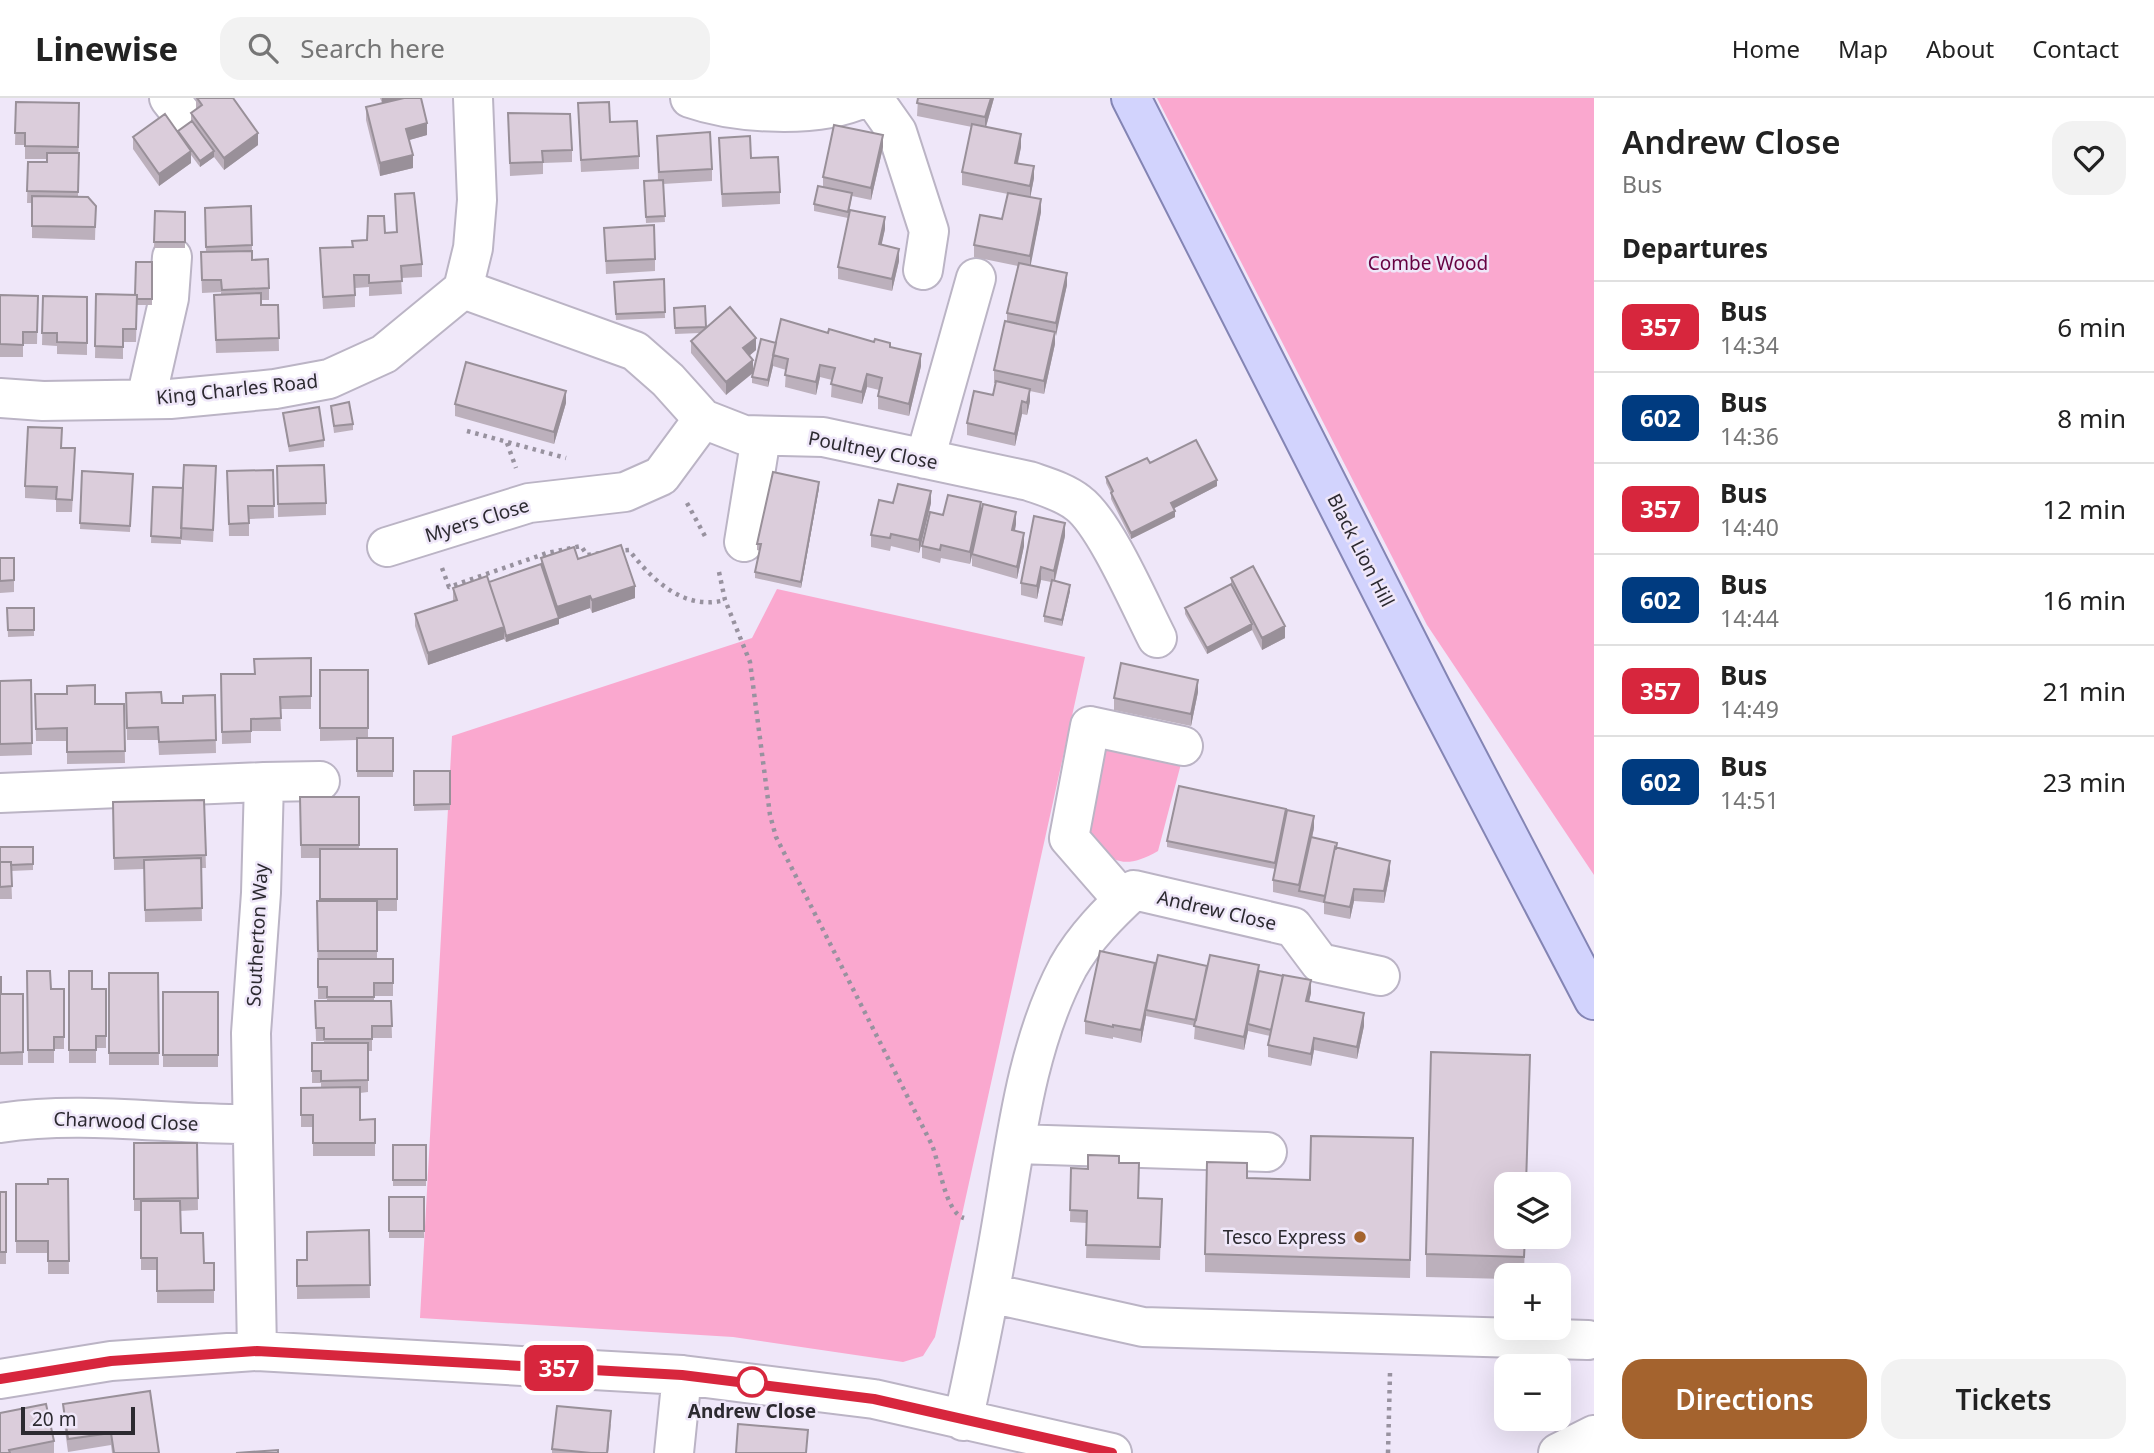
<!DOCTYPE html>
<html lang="en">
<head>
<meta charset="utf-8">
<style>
	:root { --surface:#fff; --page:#f2f2f2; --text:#222; --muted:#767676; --line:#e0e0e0; --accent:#a4632e }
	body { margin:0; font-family:"Noto Sans",sans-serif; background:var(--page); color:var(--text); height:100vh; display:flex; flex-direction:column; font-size:26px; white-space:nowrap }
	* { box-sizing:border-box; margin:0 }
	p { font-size:23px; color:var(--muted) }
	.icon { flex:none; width:38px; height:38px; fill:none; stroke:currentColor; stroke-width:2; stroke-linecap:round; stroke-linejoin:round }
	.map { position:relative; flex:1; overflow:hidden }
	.sheet { display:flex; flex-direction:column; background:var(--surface); width:560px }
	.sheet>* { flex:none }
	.badge { padding:0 14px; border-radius:10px; font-size:24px; line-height:46px }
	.tools { position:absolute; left:1494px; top:1074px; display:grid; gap:14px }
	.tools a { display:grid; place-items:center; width:77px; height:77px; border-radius:14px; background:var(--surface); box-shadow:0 7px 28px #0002; font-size:35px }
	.scale { position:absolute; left:21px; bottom:18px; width:114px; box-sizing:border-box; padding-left:7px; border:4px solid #2c2a30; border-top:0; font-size:19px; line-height:24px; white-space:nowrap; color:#2c2a30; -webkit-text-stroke:5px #efe7f9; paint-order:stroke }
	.map>.badge { position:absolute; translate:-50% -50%; box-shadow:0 0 0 4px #fff }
	h2 { padding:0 28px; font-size:26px; line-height:63px }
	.round { display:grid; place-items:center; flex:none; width:74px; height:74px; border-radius:21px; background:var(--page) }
	.summary { display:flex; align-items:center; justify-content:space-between; height:119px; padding:0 28px }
	h1 { font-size:33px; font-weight:600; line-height:52px }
	.cta { display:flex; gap:14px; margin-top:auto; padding:14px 28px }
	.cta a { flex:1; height:80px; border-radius:21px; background:var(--accent); color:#fff; font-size:28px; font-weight:600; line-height:80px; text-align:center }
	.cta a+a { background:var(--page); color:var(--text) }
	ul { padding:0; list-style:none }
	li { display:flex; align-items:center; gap:21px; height:91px; padding:0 28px; border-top:2px solid var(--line) }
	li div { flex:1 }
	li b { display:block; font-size:26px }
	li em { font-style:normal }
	li .badge { min-width:77px; font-weight:700; text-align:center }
	header { display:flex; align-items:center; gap:42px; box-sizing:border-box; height:98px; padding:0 35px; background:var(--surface); border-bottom:2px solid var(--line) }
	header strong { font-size:33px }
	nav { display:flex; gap:38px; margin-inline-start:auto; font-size:24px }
	.search { width:490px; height:63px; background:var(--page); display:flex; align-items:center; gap:18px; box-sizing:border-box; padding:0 24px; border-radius:21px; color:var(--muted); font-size:26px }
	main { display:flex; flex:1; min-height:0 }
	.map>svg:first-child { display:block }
	.green { fill:#faa8cf }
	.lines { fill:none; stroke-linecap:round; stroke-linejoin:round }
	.minor-casing { stroke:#bbb4c5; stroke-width:42 }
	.major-casing { stroke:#8485b4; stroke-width:42 }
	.path { stroke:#98929f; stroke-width:4.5; stroke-dasharray:3.5 5; stroke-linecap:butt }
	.minor { stroke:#fff; stroke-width:38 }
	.major { stroke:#d2d3fd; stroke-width:38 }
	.wall { fill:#bcb0bc }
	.shaded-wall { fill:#999099 }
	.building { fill:#dbcddb; stroke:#999099; stroke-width:2 }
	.line-casing { stroke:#fff; stroke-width:16 }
	.line { stroke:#d7263d; stroke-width:10 }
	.poi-dot { fill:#a4632e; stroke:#efe7f9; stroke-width:2.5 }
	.stop-dot { fill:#fff; stroke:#d7263d; stroke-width:3.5 }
	.labels { text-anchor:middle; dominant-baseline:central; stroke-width:5; stroke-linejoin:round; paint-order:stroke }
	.park-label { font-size:19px; fill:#660041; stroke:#efe7f9 }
	.street-label { font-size:19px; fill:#2c2a30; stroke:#efe7f9 }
	.poi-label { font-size:19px; fill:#2c2a30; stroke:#efe7f9; text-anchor:end }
	.stop-label { font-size:19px; font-weight:bold; fill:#2c2a30; stroke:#efe7f9 }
</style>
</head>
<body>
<header>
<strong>Linewise</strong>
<div class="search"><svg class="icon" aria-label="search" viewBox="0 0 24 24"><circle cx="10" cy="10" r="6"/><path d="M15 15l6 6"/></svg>Search here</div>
<nav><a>Home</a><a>Map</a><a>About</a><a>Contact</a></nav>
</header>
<main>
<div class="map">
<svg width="1594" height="1355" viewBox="0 0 1594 1355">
	<rect width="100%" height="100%" fill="#efe7f9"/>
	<path class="green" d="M1157 0H1594V777L1427 527Z
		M777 491 1085 559 935 1239 923 1258 903 1264 733 1239 420 1220 452 638 752 540Z
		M1112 647 1182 662 1158 753C1114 778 1108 756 1078 726L1092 658Z"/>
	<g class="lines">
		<defs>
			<path id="minor" d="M169 0 190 27
				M690 0C736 16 818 21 863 0
				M873 0 897 34 929 133 923 172
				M463 191 635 253 668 282 703 321 744 337 823 339 1029 383C1046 389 1064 394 1078 405 1105 425 1140 507 1157 540
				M0 300 43 303 170 301 275 291 329 281 384 256 463 191 473 150 477 102 473 0
				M146 301 169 200 172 159
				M925 361 976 180
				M744 444 761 339
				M387 449 529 405 625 394 661 378 703 321
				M264 684 320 683
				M0 695 264 684 261 795 251 935 257 1253
				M1123 802 1069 740 1090 628 1183 648
				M0 1025C83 1012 168 1027 252 1026
				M1015 1046 1267 1054
				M990 1195 1143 1229 1588 1242
				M0 1281 111 1263 257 1253 682 1277 874 1301 1112 1355
				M963 1323C977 1259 990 1195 1001 1130 1016 1043 1026 948 1068 869 1085 839 1109 815 1134 792L1293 829 1320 865 1380 878
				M674 1355 682 1277
				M1558 1355 1594 1337"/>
			<path id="major" d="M1131 0 1432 592 1594 902"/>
		</defs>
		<use href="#minor" class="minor-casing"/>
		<use href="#major" class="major-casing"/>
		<path class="path" d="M467 333 566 360
			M507 345 516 370
			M687 405 706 440
			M617 453 629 452C652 482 684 513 725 502
			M442 470 449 489 547 455 581 448 587 457 602 455
			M719 474 725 502 750 564 770 717 776 739 932 1047C940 1067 945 1114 964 1120
			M1388 1355 1390 1275"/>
		<use href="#minor" class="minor"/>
		<use href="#major" class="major"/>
	</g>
	<path class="wall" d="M196 0 234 2 258 47 224 72 214 59 200 69 191 57V65L159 88 133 51V39L178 35V33L191 24V15L196 11Z
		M380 0H421L427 37 409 42 413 70 380 78 366 22V9L382 5Z
		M918 0H994L986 29 1021 49 1018 65 1034 80 1030 99 1041 114 1030 167 1067 187 1055 237V246L1044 296 1030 293V303L1027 317 1022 316 1015 348 967 337V325L993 297 996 285H994V272L1007 223V215L1018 168 974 159V147L1002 121 1008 96 962 87V74L972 29 917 18Z
		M16 4 79 5 78 99 96 108 95 142 32 140V105H27L28 64H47V61H25V47H15Z
		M578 5 610 24 639 58V71L581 74Z
		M508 15 572 52V64L543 65V76L510 78Z
		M657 38 712 71V83L663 86 665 124 646 125 644 83H658Z
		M719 40 751 60 780 94V106L722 109Z
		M883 49 871 102 852 98 848 120 814 113V106L823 89V79Z
		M395 96 422 166V179L401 180 402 196 369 198V189L355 190V209L323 211 320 150 352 149 385 135 397 134Z
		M155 113 185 114V150H154Z
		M205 123 252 147V162L269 190V202H261V207H278L279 253 216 255 214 197H221V194L202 195 201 167 206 154Z
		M604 130 655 161V173L606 176Z
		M885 131 881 147 899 163 892 193 838 181V169Z
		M152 164V207H137L136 244H123V261L95 260 96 196 135 197Z
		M664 181 665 220 616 222 614 184Z
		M0 197 38 198 37 246H23V259H0Z
		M43 198 87 199V257L57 256V248L42 247Z
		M705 208 706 230 756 252 749 258 726 297 691 255V243L700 235 675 236 674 210Z
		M828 235 890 249 921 268 909 318 878 311V298L879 292 867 289 862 306 831 299 832 282 820 279 816 297 785 289 786 272 773 268 768 289 752 285V279L776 245Z
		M566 305 554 346 455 318V306Z
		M331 308 353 326V332L334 335Z
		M283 315 324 342V349L289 354Z
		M62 350 75 362 72 414H56V402L25 400V388Z
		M1150 365 1217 388 1174 410 1175 419 1131 441 1111 401V395L1106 385V379Z
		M277 368 326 405V417L278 419Z
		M273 372 274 420 249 421V438H229L227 373Z
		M82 373 133 376 130 434 80 431Z
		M216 380 213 444 181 442V446L151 445 153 389 183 390Z
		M819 390 801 490 755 480V474L760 453 757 452V446Z
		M893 405H931L919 455 891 448 890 453 871 449V437Z
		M981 415 1016 426 1015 433 1024 448 1017 481 972 468V457L970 466 941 460 940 465 922 460V448L943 417Z
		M1065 438 1055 483 1070 493 1062 528 1044 524V518L1051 484 1041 482 1037 501 1021 497V485Z
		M0 460H14V494L0 495Z
		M541 460 578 461 635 500 592 515 590 510 559 521V526L506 544 504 541 428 567 415 528V516L453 503V490L489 484 541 466Z
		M1231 480 1285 540 1262 552 1252 532 1207 556 1185 516V510L1231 486Z
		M7 510H34V538L8 539Z
		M311 560V611H280L281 633H251V645L222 646 221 576H254Z
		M320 572H368V640H393V679H357V642L320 643Z
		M31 582 32 657 0 658V583Z
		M1198 594 1191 628 1114 612V600Z
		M126 595 162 605H183L215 597 216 655 159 657 158 642H127Z
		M35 596 95 606H124L125 665 67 666V643H36Z
		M414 673H450V712L414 713Z
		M300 699H359V751H397V813H377V861H393V898H374V903H391L392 940H372V953H368V994L360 995V1022L375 1021V1058H313V1029H301V990L321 989V985H312V945H324V943H316L315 903H327V901H318L317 803H320V760H301Z
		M204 702 206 770H201L202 823 145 824 144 771 114 772 113 704Z
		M1286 717 1275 771 1167 749V743Z
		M1314 730 1312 740 1337 750 1390 775 1384 805 1354 803 1350 821 1324 816V805L1273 794V782Z
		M0 749H33V772L11 773 12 801H0Z
		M1207 868 1259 873 1311 895 1309 904 1364 928 1357 961 1314 952 1311 968 1268 959V947L1270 938 1248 933 1244 952 1194 941 1195 928 1146 918 1141 945 1113 939V941L1085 936V923L1155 871Z
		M27 873 51 891H64V951H54V965H28Z
		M69 873 92 891H106V950H96V965H69Z
		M109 875H158L159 967H109Z
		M0 879 1 896H23V967H0Z
		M163 894H218V969H163Z
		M1530 981 1507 1139H1525L1524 1178H1507V1181L1426 1179V1156Z
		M134 1045H197L198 1112 180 1113 181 1135 204 1165H214V1205H157V1172H141V1113H134Z
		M393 1047H426V1088H393Z
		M1413 1058 1410 1180 1205 1174V1156L1247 1080 1310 1082Z
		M1119 1065 1139 1100 1162 1101 1160 1162 1086 1160 1087 1125 1070 1124 1071 1070 1088 1071Z
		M68 1081 69 1176H48V1155H16V1086H48Z
		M0 1094H6V1166H0Z
		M389 1099H424V1140H389Z
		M369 1132 370 1200 297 1201V1162H307Z
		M63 1306 159 1355H112L111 1347 68 1354 63 1318Z
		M0 1315 54 1343V1355H0Z
		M611 1326 608 1355H552V1351Z"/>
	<path class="shaded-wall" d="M382 0H419L382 9Z
		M991 0H994L985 32V19Z
		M427 25V37L406 43V31Z
		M258 35V47L224 72V60Z
		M1021 36V49L1015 77V65Z
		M883 37V49L871 102V90Z
		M191 53V65L159 88V76Z
		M214 53V59L200 69V63Z
		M413 57V70L380 78V65Z
		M1034 68V80L1030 101V88Z
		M1041 101V114L1030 171V158Z
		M885 119V131L879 159V146Z
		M899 151V163L892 193V181Z
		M1067 175V187L1056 238V225Z
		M1055 234V246L1044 296V283Z
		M756 240V252L743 263V250Z
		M921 256V268L909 318V306Z
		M753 262V275L726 297V284Z
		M773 262V268L768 289V282Z
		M820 267V279L816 297V284Z
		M867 276V289L862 306V294Z
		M1030 291V303L1027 317V305Z
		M566 293V305L554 346V334Z
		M1022 303V316L1015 348V336Z
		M1217 382V388L1171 412V405Z
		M819 384V390L801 490V484Z
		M931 393V405L919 455V442Z
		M981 404V417L970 466V454Z
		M1175 413V419L1131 441V435Z
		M1016 414V426L1012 445V432Z
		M1065 425V438L1054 485V473Z
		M1024 435V448L1017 481V469Z
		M1041 469V482L1037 501V488Z
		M1070 487V493L1062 528V522Z
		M635 488V500L592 515V502Z
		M590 498V510L559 521V526L506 544V538L557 520V509Z
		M1252 526V532L1207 556V550Z
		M1285 528V540L1262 552V540Z
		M504 529V541L428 567V555Z
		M1198 582V594L1191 628V616Z
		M1286 711V717L1275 771V765Z
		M1314 718V730L1300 793H1299V799V787Z
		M1390 763V775L1384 805V793Z
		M1354 791V803L1350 821V809Z
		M1155 865V878L1146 912V918L1141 945V932Z
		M1259 867V880L1248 926V933L1244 952V939Z
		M1311 882V895L1306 916V903Z
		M1364 915V928L1357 961V949Z
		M1314 940V952L1311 968V956Z
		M611 1313 608 1355H607Z"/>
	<path class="building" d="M197 0H233L258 35 224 60 191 15 202 7Z
		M404 0H421L427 25 406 31 413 57 380 65 366 9Z
		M918 0H991L985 19 917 5Z
		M16 4 79 5 78 49 25 48V35H15Z
		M609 4 610 24 637 23 639 58 581 62 578 5Z
		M508 15 570 16 572 52 542 53 543 64 510 65Z
		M165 16 191 53 159 76 133 39Z
		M192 23 214 53 200 63 178 33Z
		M972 26 1021 36 1015 65 1034 68 1030 88 962 74Z
		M834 27 883 37 871 90 823 79Z
		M710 34 712 71 659 74 657 38Z
		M750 38 751 60 778 59 780 94 722 96 719 40Z
		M47 55H79L78 94 27 93 28 64H47Z
		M663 82 665 118 646 119 644 83Z
		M818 88 852 95 848 114 814 106Z
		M414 95 422 166 401 168 402 183 369 185V177H354L355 197 323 199 320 150 353 149 352 143 367 142 368 118H384L385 135 397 134 395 96Z
		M1008 95 1041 101 1030 158 974 147 980 117 1002 121Z
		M32 98 88 99 96 108 95 129 32 128Z
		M251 108 252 147 206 149 205 110Z
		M850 112 885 119 879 146 899 151 892 181 838 169Z
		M155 113 185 114V144H154Z
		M654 127 655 161 606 163 604 130Z
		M252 153V162L268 161 269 190 222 192 221 182H202L201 154Z
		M136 164H152V201H137V197H135Z
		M1019 165 1067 175 1056 225 1007 215Z
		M664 181 665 214 616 216 614 184Z
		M261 195V207H278L279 240 216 242 214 197Z
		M96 196 137 197 136 231H123V249L95 248Z
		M0 197 38 198 37 234H23V247L0 246Z
		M43 198 87 199V245L57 244V235H42Z
		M705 208 706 229 675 230 674 210Z
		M730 209 756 240 743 250 753 262 726 284 691 243Z
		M781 221 828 235 829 231 874 244 875 241 890 245V249L921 256 909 306 878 298 882 280 867 276 862 294 831 286 835 270 820 267 816 284 785 277 788 261 773 257Z
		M1005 223 1055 234 1044 283 994 272Z
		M761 241 776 245 768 282 752 279Z
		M466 264 566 293 554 334 455 306Z
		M996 283 1030 291 1027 305 1022 303 1015 336 967 325 974 293 993 297Z
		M349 304 353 326 334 328 331 308Z
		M319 309 324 342 289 348 283 315Z
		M28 329 62 330 61 350H75L72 402 56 401 57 389 25 388Z
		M1196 342 1217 382 1171 405 1175 413 1131 435 1111 395 1113 393 1106 379 1147 360 1150 365Z
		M184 367 216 368 213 432 181 430Z
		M324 367 326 405 278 406 277 368Z
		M273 372 274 408H248L249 425 229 426 227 373Z
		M82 373 133 376 130 428 80 425Z
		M773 374 819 384 801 484 755 474 761 446H757Z
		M898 386 931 393 919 442 891 436 890 440 871 437 879 402 893 405Z
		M153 389 183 390 181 440 151 438Z
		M948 397 981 404 970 454 941 447 940 452 922 448 930 414 943 417Z
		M983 406 1016 414 1012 432 1024 435 1017 469 972 456Z
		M1034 418 1065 425 1054 473 1041 469 1037 488 1021 485Z
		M621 447 635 488 592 502 590 498 557 509 541 460 574 449 578 461Z
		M0 460H14V482L0 483Z
		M541 466 559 520 506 538 504 529 489 484Z
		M1253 468 1285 528 1262 540 1231 480Z
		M487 478 504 529 428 555 415 516 457 502 453 490Z
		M1052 482 1070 487 1062 522 1044 518Z
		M1231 486 1252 526 1207 550 1185 510Z
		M7 510H34V532H8Z
		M311 560V598L280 599 281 620 251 621V633L222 634 221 576H255L254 561Z
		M1121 565 1198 582 1191 616 1114 600Z
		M320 572H368V630H320Z
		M31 582 32 645 0 646V583Z
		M95 587V606H124L125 653 67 654V630L36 631 35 596H67V588Z
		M161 594 162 605H183V598L215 597 216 642 159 644 158 629 127 630 126 595Z
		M357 640H393V673H357Z
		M414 673H450V706L414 707Z
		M1179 688 1286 711 1275 765 1167 743Z
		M300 699H359V747H301Z
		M204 702 206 757 114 760 113 704Z
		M1287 712 1314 718 1299 787 1273 782Z
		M1311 739 1337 745 1336 750 1335 749 1325 798 1299 793Z
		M0 749H33V766L11 767V764H0Z
		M1335 749 1390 763 1384 793 1354 791 1350 809 1324 804Z
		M320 751H397V801H320Z
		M201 760 202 810 145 812 144 762Z
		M0 764H11L12 788 0 789Z
		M317 803H377V853H318Z
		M1100 853 1155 865 1141 932 1113 927V929L1085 923Z
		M1158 857 1207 868 1196 922 1146 912Z
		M1210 857 1259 867 1244 939 1194 928Z
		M318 861H393V885H374V899H327V889H318Z
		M27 873H50L51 891H64V939H54V952H28Z
		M69 873H92V891H106V938H96V952H69Z
		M1259 873 1283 878 1271 932 1248 926Z
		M109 875H158L159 955H109Z
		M1283 877 1311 882 1306 903 1364 915 1357 949 1314 940 1311 956 1268 947Z
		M0 879H1V896H23V954L0 955Z
		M163 894H218V957H163Z
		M315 903H391L392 928H372V941H324V930H316Z
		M312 945H368V982L321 983V973H312Z
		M1431 954 1530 957 1526 1087H1507V1139H1525L1524 1159 1426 1156Z
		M360 989V1022L375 1021V1045H313V1017H301V990Z
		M1311 1038 1413 1040 1410 1162 1205 1156 1207 1064 1247 1065V1080L1310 1082Z
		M134 1045H197L198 1100 134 1101Z
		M393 1047H426V1082H393Z
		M1088 1057 1119 1058V1065H1139L1138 1100 1162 1101 1160 1149 1086 1147 1087 1113 1070 1112 1071 1070 1088 1071Z
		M48 1081H68L69 1163H48V1143H16V1086H48Z
		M0 1094H6V1154H0Z
		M389 1099H424V1133H389Z
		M141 1103H180L181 1135H203L204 1165H214V1192L157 1193V1160H141Z
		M369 1132 370 1187 297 1188V1162H307V1134Z
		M150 1293 159 1355H114L111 1335 68 1341 63 1306Z
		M46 1306 54 1343 9 1352 10 1355H0V1315Z
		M557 1308 611 1313 607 1355H591L552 1351Z
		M738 1326 808 1332 806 1355H736Z
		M278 1352V1355H236Z"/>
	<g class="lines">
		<defs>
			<path id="line" d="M0 1281 111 1263 257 1253 682 1277 874 1301 1112 1355"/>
		</defs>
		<use href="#line" class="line-casing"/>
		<use href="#line" class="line"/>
	</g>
	<circle class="poi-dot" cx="1360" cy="1139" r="7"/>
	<circle class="stop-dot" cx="752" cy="1284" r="14"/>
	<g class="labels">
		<g class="park-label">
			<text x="1428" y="165">Combe Wood</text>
		</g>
		<g class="street-label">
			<text transform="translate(237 291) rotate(-6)">King Charles Road</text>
			<text transform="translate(873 352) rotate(11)">Poultney Close</text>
			<text transform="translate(477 422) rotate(-17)">Myers Close</text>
			<text transform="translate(1361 452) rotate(63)">Black Lion Hill</text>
			<text transform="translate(1217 812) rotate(13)">Andrew Close</text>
			<text transform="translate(257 837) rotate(-87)">Southerton Way</text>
			<text transform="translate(126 1023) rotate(2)">Charwood Close</text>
		</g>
		<g class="poi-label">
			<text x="1346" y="1139">Tesco Express</text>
		</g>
		<g class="stop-label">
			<text x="752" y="1313">Andrew Close</text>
		</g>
	</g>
</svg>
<div class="tools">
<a><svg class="icon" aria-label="layers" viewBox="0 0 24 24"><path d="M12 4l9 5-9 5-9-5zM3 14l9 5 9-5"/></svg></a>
<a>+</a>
<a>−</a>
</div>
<div class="scale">20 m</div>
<b class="badge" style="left:559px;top:1270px;background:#d7263d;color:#fff">357</b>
</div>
<section class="sheet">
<div class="summary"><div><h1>Andrew Close</h1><p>Bus</p></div><a class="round"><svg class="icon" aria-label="heart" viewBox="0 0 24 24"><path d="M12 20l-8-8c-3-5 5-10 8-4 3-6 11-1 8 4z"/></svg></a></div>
<h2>Departures</h2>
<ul>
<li><span class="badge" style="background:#d7263d;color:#fff">357</span><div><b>Bus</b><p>14:34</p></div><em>6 min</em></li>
<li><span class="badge" style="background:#003b80;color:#fff">602</span><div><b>Bus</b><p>14:36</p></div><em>8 min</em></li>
<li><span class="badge" style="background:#d7263d;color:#fff">357</span><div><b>Bus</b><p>14:40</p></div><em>12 min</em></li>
<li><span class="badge" style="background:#003b80;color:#fff">602</span><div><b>Bus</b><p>14:44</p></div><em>16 min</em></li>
<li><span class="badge" style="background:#d7263d;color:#fff">357</span><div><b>Bus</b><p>14:49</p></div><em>21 min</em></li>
<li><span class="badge" style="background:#003b80;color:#fff">602</span><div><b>Bus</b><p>14:51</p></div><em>23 min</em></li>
</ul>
<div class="cta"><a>Directions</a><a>Tickets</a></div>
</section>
</main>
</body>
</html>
